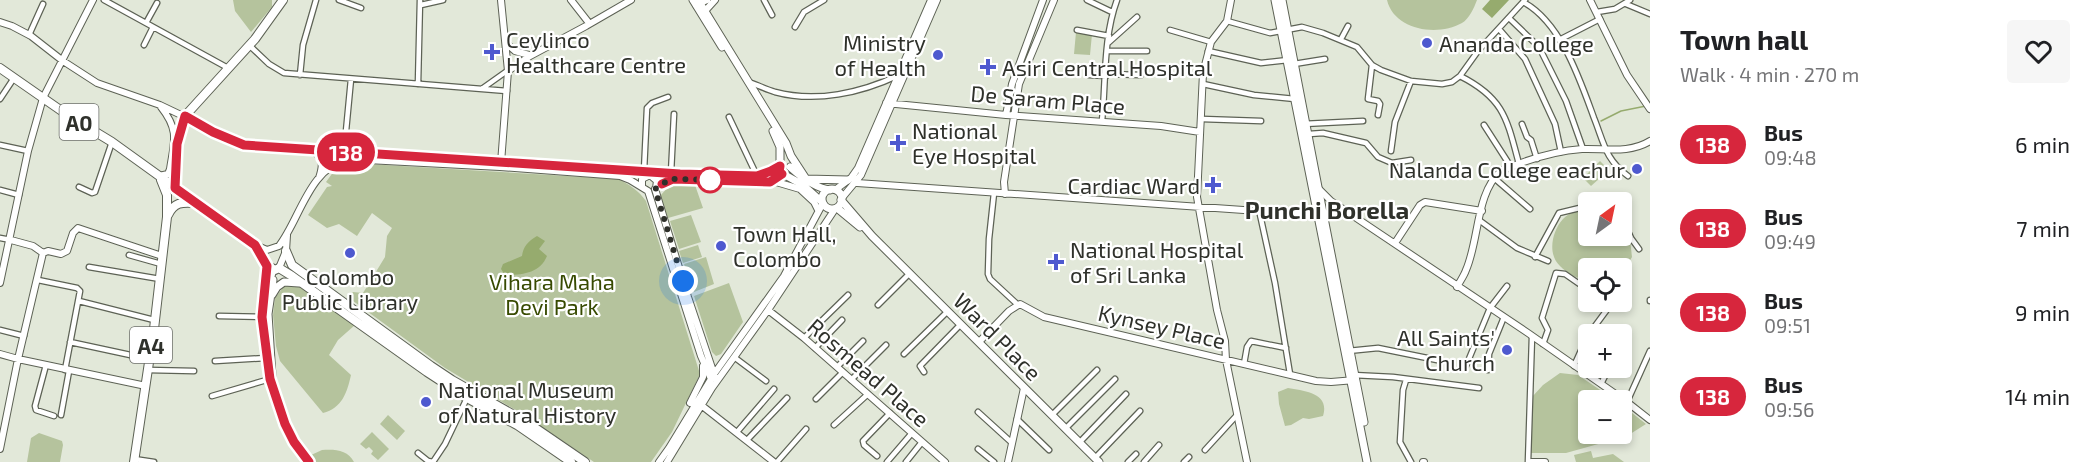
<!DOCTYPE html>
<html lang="en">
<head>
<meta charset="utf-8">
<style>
	:root { --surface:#fff; --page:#f6f6f6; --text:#202124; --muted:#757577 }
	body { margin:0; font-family:"Exo 2",sans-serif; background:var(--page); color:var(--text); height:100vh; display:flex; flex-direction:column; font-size:22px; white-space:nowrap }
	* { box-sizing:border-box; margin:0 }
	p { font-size:20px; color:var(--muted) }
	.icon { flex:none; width:33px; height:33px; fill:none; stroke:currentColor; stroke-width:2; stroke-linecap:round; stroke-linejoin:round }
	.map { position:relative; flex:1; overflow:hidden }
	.side { display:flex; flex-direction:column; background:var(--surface); width:450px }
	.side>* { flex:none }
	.badge { padding:0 12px; border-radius:20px; font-size:21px; line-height:39px }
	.needle { width:39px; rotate:33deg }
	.controls { position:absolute; left:1578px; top:192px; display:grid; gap:12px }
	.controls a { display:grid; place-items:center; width:54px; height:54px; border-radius:6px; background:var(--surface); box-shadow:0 3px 9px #0003; font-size:30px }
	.you { position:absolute; width:30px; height:30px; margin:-15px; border:4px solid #fff; border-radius:50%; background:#1a73e8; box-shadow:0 0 0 9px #1a73e833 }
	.map>.badge { position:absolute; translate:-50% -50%; box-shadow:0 0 0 3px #fff }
	.round { display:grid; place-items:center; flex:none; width:63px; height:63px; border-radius:6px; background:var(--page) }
	.summary { display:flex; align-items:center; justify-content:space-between; height:102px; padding:0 30px }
	h1 { font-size:28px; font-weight:700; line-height:45px }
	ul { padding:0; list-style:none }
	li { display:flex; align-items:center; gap:18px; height:84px; padding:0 30px }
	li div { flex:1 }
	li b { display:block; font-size:22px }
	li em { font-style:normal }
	li .badge { min-width:66px; font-weight:700; text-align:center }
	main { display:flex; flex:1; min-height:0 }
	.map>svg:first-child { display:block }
	.green { fill:#b5c39d }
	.water { fill:#96ab6e }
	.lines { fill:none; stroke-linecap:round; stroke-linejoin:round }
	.stream { stroke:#96ab6e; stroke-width:1.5 }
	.street-casing { stroke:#5d6255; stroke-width:7 }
	.secondary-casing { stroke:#5d6255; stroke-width:8 }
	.primary-casing { stroke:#5d6255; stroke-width:9 }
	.highway-casing { stroke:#5d6255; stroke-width:10 }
	.street { stroke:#fff; stroke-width:4.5 }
	.secondary { stroke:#fff; stroke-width:6 }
	.primary { stroke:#fff; stroke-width:7 }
	.highway { stroke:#fff; stroke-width:8 }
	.line-casing { stroke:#fff; stroke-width:14 }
	.line { stroke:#d7263d; stroke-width:9 }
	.walk { stroke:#2f312b; stroke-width:6; stroke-dasharray:0 10.8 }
	.poi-dot { fill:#4e59cf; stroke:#fff; stroke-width:2 }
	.stop-dot { fill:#fff; stroke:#d7263d; stroke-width:3 }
	.labels { text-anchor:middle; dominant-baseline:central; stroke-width:4.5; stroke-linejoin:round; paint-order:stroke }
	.shield { fill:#fff; stroke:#6d6f6b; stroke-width:1.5 }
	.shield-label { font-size:21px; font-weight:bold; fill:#2f312b }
	.poi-label { font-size:22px; fill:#2f312b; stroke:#fff; text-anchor:start }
	.street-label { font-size:22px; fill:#2f312b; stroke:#fff }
	.park-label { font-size:22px; fill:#374a01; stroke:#fff }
	.neighbourhood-label { font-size:24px; font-weight:bold; fill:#2f312b; stroke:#fff }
</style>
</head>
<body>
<main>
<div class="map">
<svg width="1650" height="462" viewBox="0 0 1650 462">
	<rect width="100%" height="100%" fill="#e2e8d9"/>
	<path class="green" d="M233 0H272V7L251 32 235 11Z
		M1387 0H1477C1474 8 1469 19 1462 23 1437 37 1394 30 1387 0Z
		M1076 32 1092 34 1090 55 1074 54Z
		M1600 161 1609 170 1591 186 1583 178Z
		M351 163 618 179C629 184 639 191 646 201L700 374 672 432 651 462H594L524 415 445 368 349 298 353 292 363 293 385 257 387 236 392 228 372 213 357 236 339 224 327 228 308 215 327 187 332 186 326 182 334 171Z
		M695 185 703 208 668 218 660 196 670 185Z
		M1588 208V236H1622V222L1630 239 1632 257 1622 274V268H1588V283C1579 278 1567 274 1560 266 1547 254 1552 231 1563 219 1570 212 1579 210 1588 208Z
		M691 215 701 242 679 249 670 221Z
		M698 245 702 257 683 263 679 251Z
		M706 257 714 284 694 292 684 264Z
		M295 283 355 325 338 340 329 355 351 375C347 393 342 408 323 413L280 361 276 346 273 315 275 298 285 285Z
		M729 283 743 322 721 354 716 356 712 352 694 296Z
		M1560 373 1578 375 1615 400H1588V434H1622V405L1646 424 1627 436 1566 453H1530L1532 397 1543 385Z
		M1288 388C1305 391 1330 393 1323 416L1309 419 1303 418 1291 425 1285 426 1279 404 1278 392Z
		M388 415 405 431 397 440 380 424Z
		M372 432 389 449 378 460 371 454 373 451 369 447 366 449 360 444Z
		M39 433 62 441 63 445 60 462H27L31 438Z
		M322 450C335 449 348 450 354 462H314L309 456Z
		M1591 451 1593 458 1613 454 1624 462H1576L1574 455Z"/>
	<path class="water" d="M1490 0H1509L1492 18 1482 9Z
		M537 236 545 241 539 249 547 256C540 273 523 275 505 275L501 269 503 264 522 256C523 247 528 241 537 236Z"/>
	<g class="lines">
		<path class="stream" d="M1601 121 1621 111 1646 106"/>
		<defs>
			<path id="street" d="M104 0 228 68
				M339 0 361 8
				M764 0 772 15
				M1087 0 1112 12
				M1523 2C1561 22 1580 80 1594 118 1604 143 1605 159 1628 176
				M1626 4 1650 14
				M421 5 443 0
				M1597 12 1615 9 1630 0
				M1510 19 1539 47 1566 101 1583 149
				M1227 21 1270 33 1302 27 1323 33 1357 47 1372 65 1381 70 1411 81 1442 84 1452 82 1460 76 1478 51 1525 0
				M146 23 157 3
				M795 27 804 12 824 0
				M1499 29 1525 59 1555 124 1561 152
				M1077 30 1109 36
				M1170 30 1211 42
				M29 35 43 4
				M1341 39 1348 26
				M1559 40 1600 19
				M1108 43 1137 17
				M144 45 153 27
				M249 45 269 64 284 73 507 91
				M1107 51H1147
				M1208 51 1261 63 1288 60
				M1294 64 1325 59
				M1372 65 1368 99 1378 101 1380 104 1378 115
				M1106 74 1141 75
				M300 75 303 45 316 0
				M1089 75 1106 76
				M1460 76C1504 98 1507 119 1519 164
				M749 82C757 85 766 89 775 92 816 103 861 93 899 75
				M418 84 420 0
				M1203 84 1254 95 1295 99
				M483 88 507 71
				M0 99 14 78
				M729 117 757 176
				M1202 119 1261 121
				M1102 121C1106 82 1103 38 1117 0
				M1303 124 1363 121
				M1522 124 1527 137 1531 140 1537 159
				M1484 125 1511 167
				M1309 134 1323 133 1366 143 1378 157 1392 163 1411 160
				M0 145 28 151
				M1391 151 1395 122 1411 81
				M344 152 351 79
				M644 171 647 108 652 103 668 97
				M671 173 674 114
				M1493 177 1530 209
				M79 187 92 193 95 192 112 142
				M0 190 19 195
				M994 193 989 239 988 274 990 279 1017 304
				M1259 210 1275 283 1290 374
				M1622 218 1631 238 1639 249
				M1479 220 1517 248 1548 261
				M0 238 11 240
				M129 255 161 264
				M1535 257 1559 213 1588 206
				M89 267 160 279
				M38 280 77 288 80 291 65 370
				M79 301 154 320
				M1650 301V300
				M878 305 910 273
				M219 316 262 317
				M0 330 24 336
				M1589 334 1609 307V302
				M804 338 848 295
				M70 342 149 359
				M1543 344 1548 330 1542 318 1556 273 1565 274 1588 290
				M815 348 842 320
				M1348 351 1378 348 1437 360
				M904 354 948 311
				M734 357 766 381
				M215 361 266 358
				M1244 364 1247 347 1251 341 1286 348
				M46 365 35 406 36 410 54 416
				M1466 366 1490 308 1507 286
				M1574 366 1588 335
				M837 367 863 341
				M148 370 194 371
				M1488 370 1489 354 1504 317
				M924 372 920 366 961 324
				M1353 375 1393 377 1479 388
				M851 380 886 345
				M1406 380 1403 390 1400 442 1411 462
				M1601 384 1609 368
				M212 396 270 379
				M816 399 843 372
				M1627 402 1650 351
				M978 412 1011 442
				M61 415 69 371
				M1052 415 1097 370
				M1017 419 1049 450
				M834 425 868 394
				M1065 429 1115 379
				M737 432 774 389
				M747 440 787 398
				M1079 443 1126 394
				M978 449 994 462
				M1205 450 1237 415
				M418 453 428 461 433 462 445 444 467 398
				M877 456 864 445 863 441 890 413
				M1095 458 1140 411
				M134 459 154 462
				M777 462 806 429
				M887 462 912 433
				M906 462 922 442
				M1128 462 1136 454
				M1144 462 1159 445
				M1184 462 1189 457
				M1528 462 1532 336"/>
			<path id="secondary" d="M571 0 589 23
				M1231 0 1227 21 1211 42 1203 73 1197 197 1217 310 1225 341 1226 360 1247 462
				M1590 0 1627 75 1650 109
				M696 5 707 0
				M705 11 715 0
				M0 22 12 26 31 36 63 61 97 83 160 105 244 145 680 174
				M506 43 515 51 529 55
				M508 71 530 56 586 26 631 0
				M886 103 1006 115 1161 126 1200 132
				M1006 115 1012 84 1043 0
				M313 151C324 158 323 166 319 178
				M501 163 508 71 501 0
				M678 174C711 173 750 184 779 167
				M159 176 168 174 170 169C174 142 180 131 161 107
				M770 182 782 174 780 173
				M857 183 1316 215 1336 212 1350 215
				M657 186 673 179 776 182 800 189 814 202 818 210
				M642 187V179L650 175 657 181 656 188
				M655 189 688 297 715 377
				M835 190 851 178 858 168 931 0
				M1320 190 1331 201 1528 333 1627 402 1650 420
				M648 191 701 356 711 379
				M1005 194 1004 182 1019 84 1054 0
				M841 199 861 175 937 0
				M11 240 33 246 43 253 48 251 61 254 67 251 73 233 78 228 162 256
				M1395 243 1420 205 1425 202 1482 211
				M255 245 267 250 279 246C300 219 309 168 348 159L500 167 620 176 630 180 648 191
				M279 268 286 251 287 235
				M0 283 28 151 43 98 93 0
				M1457 287C1460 281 1464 276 1466 270 1479 241 1476 192 1501 171 1526 160 1555 151 1582 149 1605 148 1629 154 1650 141
				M768 310 804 338 945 462
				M979 342 1009 311 1020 304 1044 317 1316 381 1331 382 1355 380
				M0 354 18 359 146 386
				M690 403 703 377V366
				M701 405 774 462
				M0 449 18 359 43 253
				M659 462 669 448 714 374 784 276 823 203
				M667 462 712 388 768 310 835 209
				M1008 462 1024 388
				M1423 462H1424
				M1531 462H1545"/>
			<path id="primary" d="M693 0 722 47
				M698 0 786 143 791 156 806 179 848 180
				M1275 0 1367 462
				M1282 0C1309 141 1336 281 1364 422
				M773 131 780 147V166
				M790 167C801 177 815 188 830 190
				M785 175 803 185 822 202
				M822 199a10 10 0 1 1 20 0a10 10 0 1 1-20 0Z
				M841 200 872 236 1099 462
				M837 208 860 227
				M273 270C270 280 264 291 263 301 260 316 263 332 265 347 270 389 282 428 309 462
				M272 295 277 287 284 282 299 283
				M272 376 268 314 273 280"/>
			<path id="highway" d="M0 68 66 114 112 142 255 245 264 263 275 270 279 268 292 276 427 372 467 398 517 425 571 462
				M175 187 177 144 185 116 255 39 283 0
				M168 215C174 202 182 202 195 203
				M286 251 292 265 431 366 452 380 528 423 585 462
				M134 462 154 329 167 217V195L161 180"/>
		</defs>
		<use href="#street" class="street-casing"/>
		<use href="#secondary" class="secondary-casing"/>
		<use href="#primary" class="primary-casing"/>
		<use href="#highway" class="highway-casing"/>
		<use href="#street" class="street"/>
		<use href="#secondary" class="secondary"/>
		<use href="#primary" class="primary"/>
		<use href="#highway" class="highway"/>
	</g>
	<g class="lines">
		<defs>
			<path id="line" d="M309 462 294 442 285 424 270 379 262 317 267 266 255 245 175 188 177 144 185 116 213 132 244 145 680 174 757 176 771 171 780 166 779 172 782 174 770 182 673 179 662 184"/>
		</defs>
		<use href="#line" class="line-casing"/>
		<use href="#line" class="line"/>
		<path class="walk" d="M683 281 655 189 670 179 712 180H710"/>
	</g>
	<g class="poi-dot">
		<circle cx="1427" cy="43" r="6"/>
		<path d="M489 43h6v6h6v6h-6v6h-6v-6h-6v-6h6z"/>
		<circle cx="938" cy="55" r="6"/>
		<path d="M985 58h6v6h6v6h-6v6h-6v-6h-6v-6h6z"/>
		<path d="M895 134h6v6h6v6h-6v6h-6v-6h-6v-6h6z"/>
		<circle cx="1637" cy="169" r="6"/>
		<path d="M1210 176h6v6h6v6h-6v6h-6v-6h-6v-6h6z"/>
		<circle cx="721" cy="246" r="6"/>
		<circle cx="350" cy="253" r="6"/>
		<path d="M1053 253h6v6h6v6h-6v6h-6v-6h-6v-6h6z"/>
		<circle cx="1507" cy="350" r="6"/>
		<circle cx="426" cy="402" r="6"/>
	</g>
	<circle class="stop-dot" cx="710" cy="180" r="12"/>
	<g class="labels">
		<g class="shield">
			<rect x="59.5" y="104" width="39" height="36" rx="4.5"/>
			<rect x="130" y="327" width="42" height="36" rx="4.5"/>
		</g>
		<g class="shield-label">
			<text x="79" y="122">A0</text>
			<text x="151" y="345">A4</text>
		</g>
		<g class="poi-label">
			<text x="506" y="39">Ceylinco<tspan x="506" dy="25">Healthcare Centre</tspan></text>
			<text x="926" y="42" text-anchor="end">Ministry<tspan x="926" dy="25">of Health</tspan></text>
			<text x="1439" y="43">Ananda College</text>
			<text x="1002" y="67">Asiri Central Hospital</text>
			<text x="912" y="130">National<tspan x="912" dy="25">Eye Hospital</tspan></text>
			<text x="1625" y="169" text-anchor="end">Nalanda College eachur</text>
			<text x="1200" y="185" text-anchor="end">Cardiac Ward</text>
			<text x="733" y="233">Town Hall,<tspan x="733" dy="25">Colombo</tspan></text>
			<text x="1070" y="249">National Hospital<tspan x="1070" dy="25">of Sri Lanka</tspan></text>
			<text x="350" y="276" text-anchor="middle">Colombo<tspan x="350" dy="25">Public Library</tspan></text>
			<text x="1495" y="337" text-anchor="end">All Saints'<tspan x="1495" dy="25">Church</tspan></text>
			<text x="438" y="389">National Museum<tspan x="438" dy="25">of Natural History</tspan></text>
		</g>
		<g class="street-label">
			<text transform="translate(1048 99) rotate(5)">De Saram Place</text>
			<text transform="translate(1162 326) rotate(13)">Kynsey Place</text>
			<text transform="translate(998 336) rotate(45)">Ward Place</text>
			<text transform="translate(869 372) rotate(41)">Rosmead Place</text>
		</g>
		<g class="park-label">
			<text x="552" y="281">Vihara Maha<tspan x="552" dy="25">Devi Park</tspan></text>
		</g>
		<g class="neighbourhood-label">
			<text x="1327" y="209">Punchi Borella</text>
		</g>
	</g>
</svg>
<div class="controls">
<a><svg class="needle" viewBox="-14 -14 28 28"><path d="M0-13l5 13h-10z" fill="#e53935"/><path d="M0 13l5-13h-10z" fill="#757577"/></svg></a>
<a><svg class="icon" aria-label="locate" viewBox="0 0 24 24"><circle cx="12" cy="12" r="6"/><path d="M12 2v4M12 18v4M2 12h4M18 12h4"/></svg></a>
<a>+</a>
<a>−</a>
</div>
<div class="you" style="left:683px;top:281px"></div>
<b class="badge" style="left:346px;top:152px;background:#d7263d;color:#fff">138</b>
</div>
<section class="side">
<div class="summary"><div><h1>Town hall</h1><p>Walk · 4 min · 270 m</p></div><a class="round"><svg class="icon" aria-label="heart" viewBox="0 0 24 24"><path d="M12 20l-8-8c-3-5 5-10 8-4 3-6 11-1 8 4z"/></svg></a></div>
<ul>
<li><span class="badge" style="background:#d7263d;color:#fff">138</span><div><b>Bus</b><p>09:48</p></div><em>6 min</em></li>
<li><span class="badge" style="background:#d7263d;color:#fff">138</span><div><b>Bus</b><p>09:49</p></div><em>7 min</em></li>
<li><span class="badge" style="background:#d7263d;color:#fff">138</span><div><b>Bus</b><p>09:51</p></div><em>9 min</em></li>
<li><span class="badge" style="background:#d7263d;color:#fff">138</span><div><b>Bus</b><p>09:56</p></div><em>14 min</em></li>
</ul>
</section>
</main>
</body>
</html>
